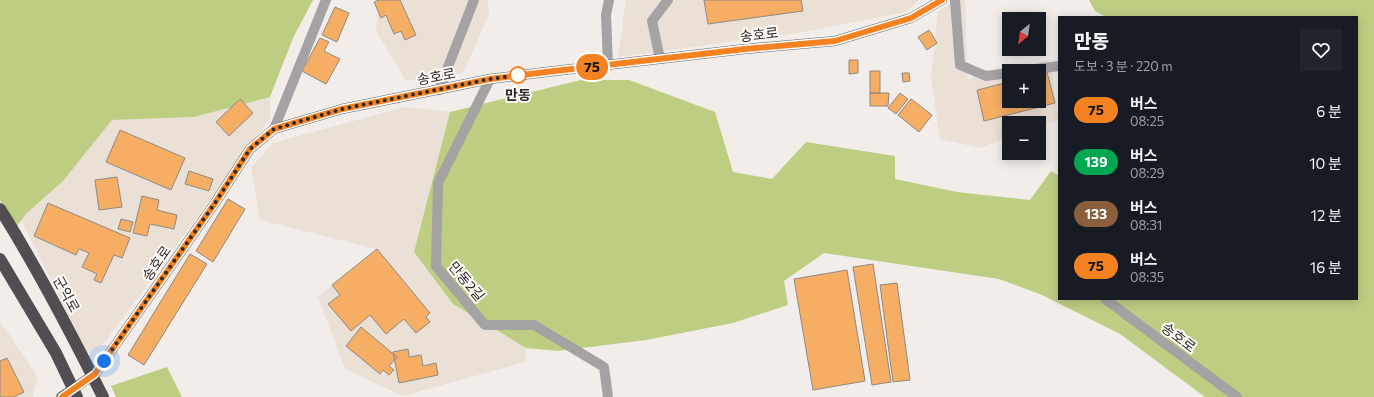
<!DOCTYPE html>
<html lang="ko">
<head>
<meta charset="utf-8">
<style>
	:root { --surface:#171b24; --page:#20242c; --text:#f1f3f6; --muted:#9ea1a6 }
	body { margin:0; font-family:Commissioner,"Noto Sans KR",sans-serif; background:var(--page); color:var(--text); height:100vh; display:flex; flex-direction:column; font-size:15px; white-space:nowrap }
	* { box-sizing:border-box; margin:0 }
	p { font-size:13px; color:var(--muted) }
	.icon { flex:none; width:22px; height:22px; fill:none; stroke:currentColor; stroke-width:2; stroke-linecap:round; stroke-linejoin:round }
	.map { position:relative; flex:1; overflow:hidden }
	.details { position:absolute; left:1058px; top:16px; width:300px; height:284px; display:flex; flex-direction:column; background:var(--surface); border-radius:0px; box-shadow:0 2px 10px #0003 }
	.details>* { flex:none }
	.badge { padding:0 8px; border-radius:13px; font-size:14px; line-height:26px }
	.needle { width:26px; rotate:209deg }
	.controls { position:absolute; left:1002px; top:12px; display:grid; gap:8px }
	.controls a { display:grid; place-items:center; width:44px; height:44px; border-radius:0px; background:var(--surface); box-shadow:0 2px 10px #0003; font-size:20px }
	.you { position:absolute; width:20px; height:20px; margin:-10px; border:3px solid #fff; border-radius:50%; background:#1a73e8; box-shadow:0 0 0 6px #1a73e833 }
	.map>.badge { position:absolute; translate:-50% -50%; box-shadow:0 0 0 2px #fff }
	.round { display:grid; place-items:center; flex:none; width:42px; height:42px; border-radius:0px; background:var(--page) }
	.headline { display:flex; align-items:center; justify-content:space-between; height:68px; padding:0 16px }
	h1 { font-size:19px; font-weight:800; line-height:30px }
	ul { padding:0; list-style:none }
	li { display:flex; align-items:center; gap:12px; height:52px; padding:0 16px }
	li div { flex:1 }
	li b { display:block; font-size:15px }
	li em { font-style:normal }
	li .badge { min-width:44px; font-weight:700; text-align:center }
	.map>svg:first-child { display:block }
	.built { fill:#ebe0d6; fill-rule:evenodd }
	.green { fill:#bdce83 }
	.building { fill:#f5ae64; stroke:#8e8985 }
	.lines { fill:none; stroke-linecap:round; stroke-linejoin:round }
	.minor { stroke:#a4a2a3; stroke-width:10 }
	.major { stroke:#676366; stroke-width:10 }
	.highway { stroke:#524d51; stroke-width:12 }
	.line-casing { stroke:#fff; stroke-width:9 }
	.line { stroke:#f58220; stroke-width:6 }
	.walk { stroke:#2b2a28; stroke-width:4; stroke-dasharray:0 7.2 }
	.stop-dot { fill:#fff; stroke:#f58220; stroke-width:2 }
	.labels { text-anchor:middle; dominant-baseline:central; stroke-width:4; stroke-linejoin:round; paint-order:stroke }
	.street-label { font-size:14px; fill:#2b2a28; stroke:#fffaf5 }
	.stop-label { font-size:14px; font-weight:bold; fill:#2b2a28; stroke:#fffaf5 }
</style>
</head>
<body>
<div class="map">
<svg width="1374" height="397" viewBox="0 0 1374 397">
	<rect width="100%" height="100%" fill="#f2ede8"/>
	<path class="built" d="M379 0H488L489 14 463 73 406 81 376 31Z
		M626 0H919L906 12 798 33 618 57Z
		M956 0H965L968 79 1051 59 1058 120 1039 127V123H1009V137L980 148 940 139 931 78 938 11ZM1009 71H1039V101H1009Z
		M270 97V119L105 342 88 354 21 220 27 213 63 181 112 120 194 117Z
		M404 107 450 112 414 252 453 304 526 348 525 362 403 396 345 369 318 297 376 249 260 220 251 168 273 143Z
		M0 321 38 377 33 397H0Z"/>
	<path class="green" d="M0 0H313L293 38 270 97 194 117 112 120 63 181 27 213 17 226 0 200Z
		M1089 0H1374V397H1205L1120 334 1042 295 999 279 824 253 784 281 788 305 733 323 646 340 558 351 526 348 453 304 414 252 450 112 581 80H629L715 112 733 172 772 179 806 142 895 156V179L957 192 1030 200 1051 171 1059 176V299H1357V17H1106L1095 11Z
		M167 367 182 397H116L111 386Z"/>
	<path class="building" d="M379 0H400L416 35 405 40 401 31 394 34 386 15 381 18 374 2Z
		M704 0H801L803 11 708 24Z
		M335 7 349 13 337 42 322 35Z
		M929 30 937 43 927 50 918 37Z
		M320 38 329 42 324 51 340 59 326 84 302 71Z
		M849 60H858V73L849 74Z
		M870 71H880V93H870Z
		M1047 72 1055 103 984 121 977 90 1009 82V101H1039V74Z
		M902 73H909L910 81 903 82Z
		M870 93H889L888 106H870Z
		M900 93 908 99 896 114 888 108Z
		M240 99 253 113 229 136 216 122Z
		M911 99 932 115 919 132 898 115Z
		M120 130 185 158 171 190 106 162Z
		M189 171 213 179 209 191 185 184Z
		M117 177 122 207 99 210 95 180Z
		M142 196 159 200 157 210 177 215 174 229 150 224 147 236 133 233Z
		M228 199 245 209 213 262 196 251Z
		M48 203 130 238 122 258 114 255 101 283 94 280 97 274 82 267 89 253 79 249 76 255 34 236Z
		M121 219 133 222 130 232 118 229Z
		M377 249 430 313 426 317 430 322 416 333 404 319 386 334 370 315 351 331 328 304 340 295 332 285Z
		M190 254 207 264 144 365 128 355Z
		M873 264 891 382 872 385 853 267Z
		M847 270 865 381 813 390 794 279Z
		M897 283 910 380 893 382 880 285Z
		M361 327 397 357 389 366 394 370 389 375 383 370 380 374 346 346Z
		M408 349 409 357 421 355 423 366 436 363 438 375 399 383 393 352Z
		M7 358 24 392 14 397H0V361Z"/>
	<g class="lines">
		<path class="minor" d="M955 0 960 65 986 76 1009 73
			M660 59 652 21 668 0
			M608 65 606 15 609 0
			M1021 71 1059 66
			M490 79 438 183 436 266 485 325H534L604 367 608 397
			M439 90 474 0
			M274 129 326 0
			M1105 299 1237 397"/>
		<path class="major" d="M61 397 95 374 215 203 250 149 274 129 342 109 490 79 546 72 745 49 835 41 911 18 942 0"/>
		<path class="highway" d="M0 209C38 269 71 333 103 397
			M0 259 56 353 77 397"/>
	</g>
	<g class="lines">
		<defs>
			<path id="line" d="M62 397 95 374 215 203 250 149 274 129 342 109 490 79 546 72 745 49 835 41 911 18 942 0"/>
		</defs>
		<use href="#line" class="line-casing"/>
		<use href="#line" class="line"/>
		<path class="walk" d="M104 361 215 203 250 149 274 129 342 109 490 79 518 75"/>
	</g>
	<circle class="stop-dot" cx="518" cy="75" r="8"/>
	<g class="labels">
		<g class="street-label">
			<text transform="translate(759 34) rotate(-6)">송호로</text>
			<text transform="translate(436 76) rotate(-11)">송호로</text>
			<text transform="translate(156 263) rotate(-55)">송호로</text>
			<text transform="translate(467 281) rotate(50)">만동2길</text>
			<text transform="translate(67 294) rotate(61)">군익로</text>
			<text transform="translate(1179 337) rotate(37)">송호로</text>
		</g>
		<g class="stop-label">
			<text x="518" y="94">만동</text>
		</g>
	</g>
</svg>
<div class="controls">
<a><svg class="needle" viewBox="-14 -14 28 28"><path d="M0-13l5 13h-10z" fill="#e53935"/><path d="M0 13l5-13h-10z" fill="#9ea1a6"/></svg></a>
<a>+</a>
<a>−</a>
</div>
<div class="you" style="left:104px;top:361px"></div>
<b class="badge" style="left:592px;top:67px;background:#f58220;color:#111">75</b>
<section class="details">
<div class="headline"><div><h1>만동</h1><p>도보 · 3 분 · 220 m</p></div><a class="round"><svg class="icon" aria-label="heart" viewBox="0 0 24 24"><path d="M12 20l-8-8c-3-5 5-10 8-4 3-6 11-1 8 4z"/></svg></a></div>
<ul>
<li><span class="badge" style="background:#f58220;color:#111">75</span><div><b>버스</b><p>08:25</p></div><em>6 분</em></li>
<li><span class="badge" style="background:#00a651;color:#fff">139</span><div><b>버스</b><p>08:29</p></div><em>10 분</em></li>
<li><span class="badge" style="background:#8b5e3c;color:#fff">133</span><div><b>버스</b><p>08:31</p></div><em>12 분</em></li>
<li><span class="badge" style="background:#f58220;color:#111">75</span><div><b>버스</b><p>08:35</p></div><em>16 분</em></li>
</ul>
</section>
</div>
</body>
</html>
